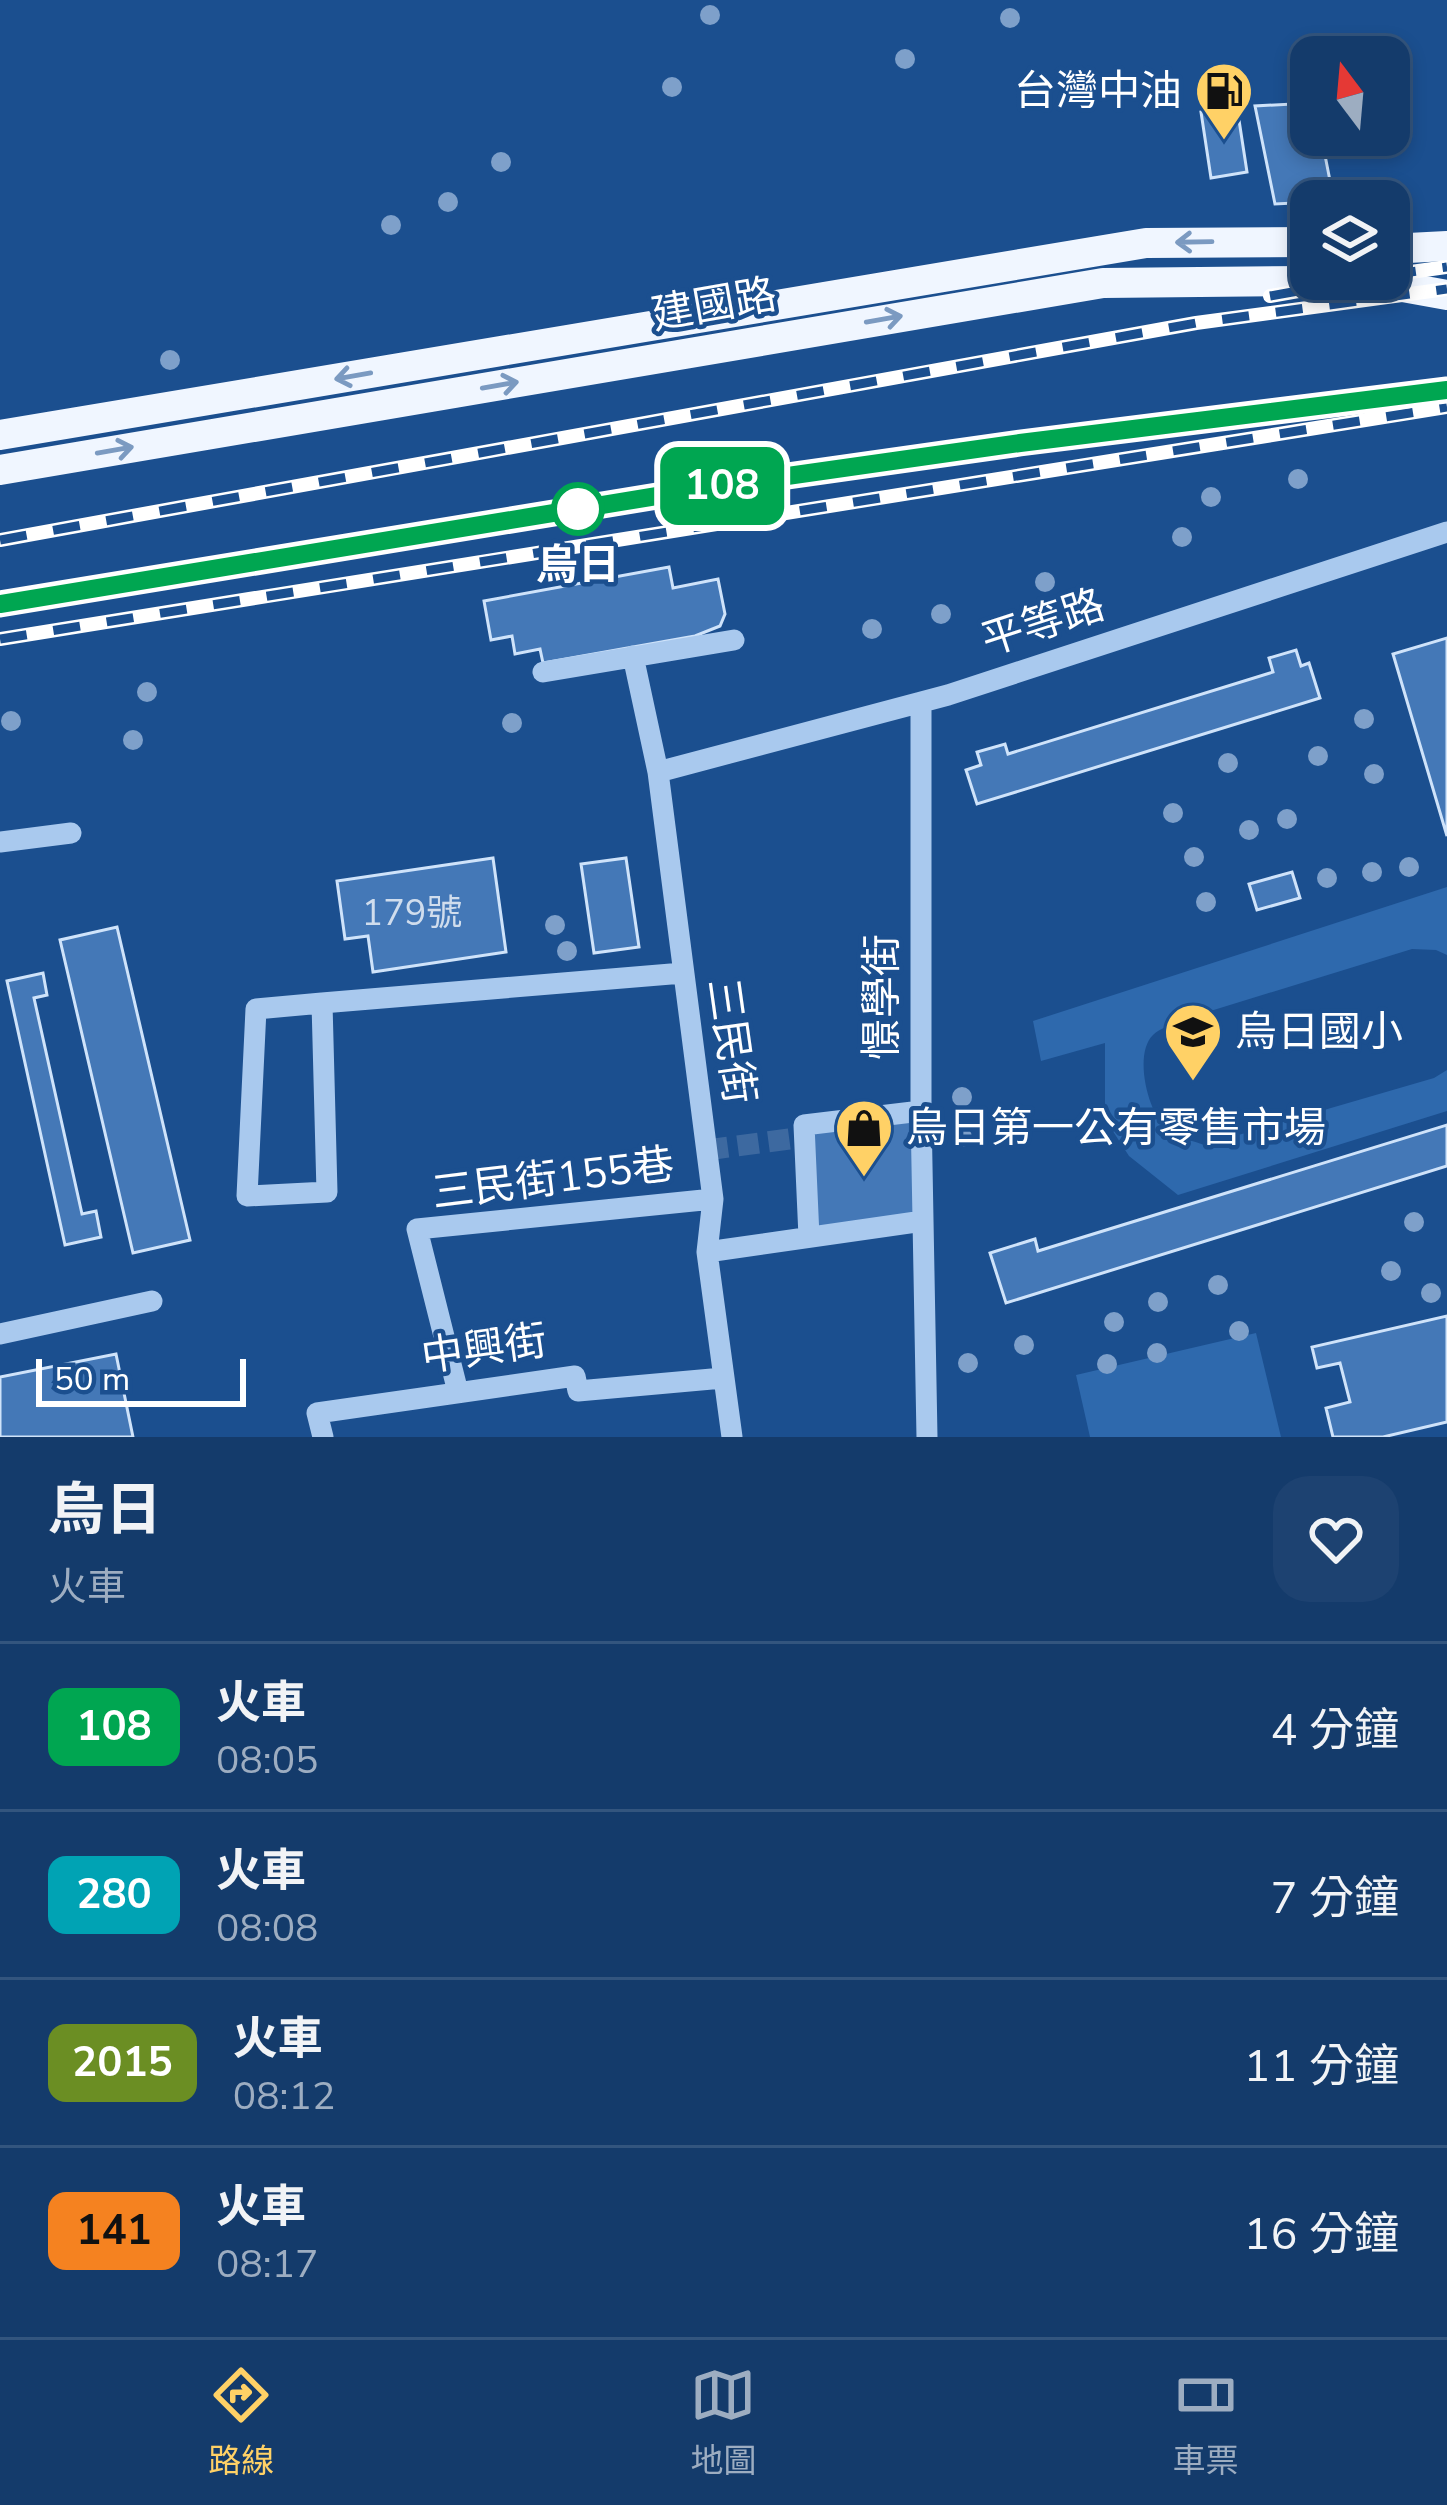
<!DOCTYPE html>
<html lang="zh-TW">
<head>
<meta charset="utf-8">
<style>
	:root { --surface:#143b6b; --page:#1d4271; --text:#f1f3f6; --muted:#9dadc1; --line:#33557e; --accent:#ffd166 }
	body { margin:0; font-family:"Nunito Sans","Noto Sans TC",sans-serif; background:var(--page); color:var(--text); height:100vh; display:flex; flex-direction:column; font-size:45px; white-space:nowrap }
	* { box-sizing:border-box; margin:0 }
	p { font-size:39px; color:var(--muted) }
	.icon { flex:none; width:66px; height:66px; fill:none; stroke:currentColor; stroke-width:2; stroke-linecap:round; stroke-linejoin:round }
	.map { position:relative; height:1437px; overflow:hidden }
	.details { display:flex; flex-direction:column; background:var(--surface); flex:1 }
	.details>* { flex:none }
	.badge { padding:0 24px; border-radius:18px; font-size:42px; line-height:78px }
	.needle { width:78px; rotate:344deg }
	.buttons { position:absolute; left:1290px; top:36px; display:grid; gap:24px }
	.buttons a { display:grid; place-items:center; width:120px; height:120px; border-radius:24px; background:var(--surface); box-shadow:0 6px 18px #0003,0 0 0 3px var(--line); font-size:60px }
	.scale { position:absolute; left:36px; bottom:30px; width:210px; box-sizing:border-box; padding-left:12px; border:6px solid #fff; border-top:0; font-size:33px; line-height:42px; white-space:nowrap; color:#fff; -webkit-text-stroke:9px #1b4f8f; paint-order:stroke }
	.map>.badge { position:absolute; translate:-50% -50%; box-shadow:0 0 0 6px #fff }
	.round { display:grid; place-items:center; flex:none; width:126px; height:126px; border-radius:36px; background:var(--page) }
	.headline { display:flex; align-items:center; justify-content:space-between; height:204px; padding:0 48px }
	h1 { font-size:57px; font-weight:700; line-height:90px }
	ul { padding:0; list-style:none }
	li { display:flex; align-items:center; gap:36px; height:168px; padding:0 48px; border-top:3px solid var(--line) }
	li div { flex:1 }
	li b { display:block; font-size:45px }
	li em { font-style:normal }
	li .badge { min-width:132px; font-weight:700; text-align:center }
	.tabs { display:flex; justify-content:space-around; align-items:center; height:168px; border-top:3px solid var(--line); background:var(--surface); font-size:33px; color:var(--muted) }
	.tabs a { display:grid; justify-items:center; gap:6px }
	.tabs .selected { color:var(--accent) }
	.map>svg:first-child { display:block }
	.green { fill:#2e69ad }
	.building { fill:#4478b7; stroke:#cfe3fa; stroke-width:3 }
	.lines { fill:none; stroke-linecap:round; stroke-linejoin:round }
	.minor-tunnel { stroke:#3d69a0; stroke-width:21; stroke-dasharray:21 10; stroke-linecap:butt }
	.minor { stroke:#a9c9ee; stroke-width:21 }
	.major { stroke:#f0f6ff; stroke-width:30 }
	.rail-casing { stroke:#fff; stroke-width:14 }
	.rail { stroke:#1b4f8f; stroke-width:9; stroke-dasharray:27; stroke-linecap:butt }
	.tree { fill:#7ea0ca }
	.oneway { stroke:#7b9ac1 }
	.line-casing { stroke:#fff; stroke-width:27 }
	.line { stroke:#00a651; stroke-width:18 }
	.stop-dot { fill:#fff; stroke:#00a651; stroke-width:6 }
	.labels { text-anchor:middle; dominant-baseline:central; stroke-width:9; stroke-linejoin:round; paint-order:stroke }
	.number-label { font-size:36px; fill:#d0dded }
	.poi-label { font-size:42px; fill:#fff; stroke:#1b4f8f; text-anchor:start }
	.street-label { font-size:42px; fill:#fff; stroke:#1b4f8f }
	.stop-label { font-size:42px; font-weight:bold; fill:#fff; stroke:#1b4f8f }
</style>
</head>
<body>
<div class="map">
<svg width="1447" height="1437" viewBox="0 0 1447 1437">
	<rect width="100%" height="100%" fill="#1b4f8f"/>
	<path class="green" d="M1447 887V955L1436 950 1412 949 1178 1021C1171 1025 1159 1029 1153 1035 1133 1054 1148 1116 1169 1131 1178 1138 1194 1141 1204 1145L1434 1078 1447 1070V1111L1178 1195 1129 1156 1105 1119V1043L1041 1061 1033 1021Z
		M1256 1333 1281 1437H1090L1076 1375Z"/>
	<path class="building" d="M1311 103V135H1321L1334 201 1275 204 1255 106Z
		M1237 107 1247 172 1211 178 1201 112Z
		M669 567 673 588 718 579 725 614 720 626 695 636 543 663 540 649 515 654 512 636 491 640 484 601Z
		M1447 638V836L1393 654Z
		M1296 650 1301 666 1309 663 1320 698 977 804 966 770 981 765 977 752 1005 744 1008 754 1273 672 1269 658Z
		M493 858 506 952 373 972 368 936 345 939 337 881Z
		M626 858 639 947 594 953 581 864Z
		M1292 872 1300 898 1257 910 1249 884Z
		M117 927 190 1240 133 1253 60 940Z
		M43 973 47 995 34 998 82 1214 96 1211 101 1237 65 1245 7 981Z
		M921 1111 923 1221 809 1237 804 1125Z
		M1447 1125V1166L1006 1303 990 1253 1035 1239 1038 1251Z
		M1447 1316V1422L1383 1437H1333L1326 1408 1350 1402 1340 1363 1317 1368 1312 1347Z
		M116 1354 133 1437H0V1377Z"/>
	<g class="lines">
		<path class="minor-tunnel" d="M707 1150 804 1137"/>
		<path class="minor" d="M633 656 658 772 713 1199 707 1252 732 1437
			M543 672 734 640
			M921 702V1111L927 1437
			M658 772 948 695 1447 532
			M0 842 71 833
			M322 1003 256 1009 247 1196 327 1192 322 1003 683 973
			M809 1237 804 1125 921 1111
			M707 1252 923 1221
			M0 1334 152 1301
			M458 1392 417 1229 713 1199
			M323 1437 317 1413 575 1376 578 1391 723 1378"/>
		<path class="major" d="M1389 249 1447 246
			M0 435 1146 243 1311 242
			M0 470 1103 283 1306 281 1386 284 1447 295"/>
		<defs>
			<path id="rail" d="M1389 275 1447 267
				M1270 296 1366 279
				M0 540 1196 323 1447 289
				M0 603 724 485 1020 443 1423 394
				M0 639 1447 407"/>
		</defs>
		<use href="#rail" class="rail-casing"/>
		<use href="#rail" class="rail"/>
	</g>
	<g class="tree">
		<circle cx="710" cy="15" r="10"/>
		<circle cx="1010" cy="18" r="10"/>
		<circle cx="905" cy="59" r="10"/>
		<circle cx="672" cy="87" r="10"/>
		<circle cx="501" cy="162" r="10"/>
		<circle cx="448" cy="202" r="10"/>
		<circle cx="391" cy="225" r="10"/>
		<circle cx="170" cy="360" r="10"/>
		<circle cx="1298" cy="479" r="10"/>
		<circle cx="1211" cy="497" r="10"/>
		<circle cx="1182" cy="537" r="10"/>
		<circle cx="1045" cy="582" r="10"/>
		<circle cx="941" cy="614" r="10"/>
		<circle cx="872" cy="629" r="10"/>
		<circle cx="147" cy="692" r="10"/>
		<circle cx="1364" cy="719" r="10"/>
		<circle cx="11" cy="721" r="10"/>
		<circle cx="512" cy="723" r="10"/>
		<circle cx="133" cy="740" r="10"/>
		<circle cx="1318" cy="756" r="10"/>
		<circle cx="1228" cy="763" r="10"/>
		<circle cx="1374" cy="774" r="10"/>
		<circle cx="1173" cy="813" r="10"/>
		<circle cx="1287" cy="819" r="10"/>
		<circle cx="1249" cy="830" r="10"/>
		<circle cx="1194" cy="857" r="10"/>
		<circle cx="1409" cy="867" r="10"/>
		<circle cx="1372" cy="872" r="10"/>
		<circle cx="1327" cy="878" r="10"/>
		<circle cx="1206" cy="902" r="10"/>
		<circle cx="555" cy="925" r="10"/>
		<circle cx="567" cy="951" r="10"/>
		<circle cx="962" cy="1097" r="10"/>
		<circle cx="962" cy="1137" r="10"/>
		<circle cx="1414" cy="1222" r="10"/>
		<circle cx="1391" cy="1271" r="10"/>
		<circle cx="1218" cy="1285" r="10"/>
		<circle cx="1431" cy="1293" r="10"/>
		<circle cx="1158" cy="1302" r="10"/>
		<circle cx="1114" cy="1322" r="10"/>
		<circle cx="1239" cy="1331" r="10"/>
		<circle cx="1024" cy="1345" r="10"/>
		<circle cx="1157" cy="1353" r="10"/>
		<circle cx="968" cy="1363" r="10"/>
		<circle cx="1107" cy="1364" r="10"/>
	</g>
	<defs><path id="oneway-shaft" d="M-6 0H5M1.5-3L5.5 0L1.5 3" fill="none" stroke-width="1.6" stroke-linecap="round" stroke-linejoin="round" transform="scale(3)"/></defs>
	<g class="oneway">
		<use href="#oneway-shaft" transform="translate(1194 242) rotate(179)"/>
		<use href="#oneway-shaft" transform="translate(884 319) rotate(-10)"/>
		<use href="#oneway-shaft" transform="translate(353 376) rotate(170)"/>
		<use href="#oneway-shaft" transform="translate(500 385) rotate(-10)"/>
		<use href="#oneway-shaft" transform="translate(115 450) rotate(-10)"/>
	</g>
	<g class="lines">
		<defs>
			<path id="line" d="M0 604 724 485 1020 443 1447 390"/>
		</defs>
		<use href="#line" class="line-casing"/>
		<use href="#line" class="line"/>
	</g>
	<defs>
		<symbol id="fuel-pin" viewBox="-11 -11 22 30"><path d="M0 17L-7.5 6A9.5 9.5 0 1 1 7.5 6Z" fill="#ffd166" stroke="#1b4f8f"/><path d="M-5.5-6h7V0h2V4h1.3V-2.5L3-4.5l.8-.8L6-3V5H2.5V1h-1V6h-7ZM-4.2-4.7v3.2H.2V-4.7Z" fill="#111"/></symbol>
		<symbol id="school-pin" viewBox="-11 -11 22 30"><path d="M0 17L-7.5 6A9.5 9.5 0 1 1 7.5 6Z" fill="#ffd166" stroke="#1b4f8f"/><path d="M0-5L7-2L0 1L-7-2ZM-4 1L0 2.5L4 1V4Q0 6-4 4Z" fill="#111"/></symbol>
		<symbol id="shop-pin" viewBox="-11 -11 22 30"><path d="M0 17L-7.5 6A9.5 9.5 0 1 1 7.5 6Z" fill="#ffd166" stroke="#1b4f8f"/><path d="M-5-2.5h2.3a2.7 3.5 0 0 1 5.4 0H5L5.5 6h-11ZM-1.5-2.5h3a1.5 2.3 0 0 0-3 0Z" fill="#111"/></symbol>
	</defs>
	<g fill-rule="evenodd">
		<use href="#fuel-pin" x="1191" y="58" width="66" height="90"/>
		<use href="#school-pin" x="1160" y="999" width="66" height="90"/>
		<use href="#shop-pin" x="831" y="1095" width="66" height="90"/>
	</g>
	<circle class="stop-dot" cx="578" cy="509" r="24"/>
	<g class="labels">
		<g class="number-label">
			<text x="412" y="913">179號</text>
		</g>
		<g class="poi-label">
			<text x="1182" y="91" text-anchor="end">台灣中油</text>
			<text x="1235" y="1032">烏日國小</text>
			<text x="906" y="1128">烏日第一公有零售市場</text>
		</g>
		<g class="street-label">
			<text transform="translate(714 305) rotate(-10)">建國路</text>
			<text transform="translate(1043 623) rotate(-18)">平等路</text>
			<text transform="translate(882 997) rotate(-90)">憬學街</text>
			<text transform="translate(731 1041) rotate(82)">三民街</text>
			<text transform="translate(553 1179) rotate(-7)">三民街155巷</text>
			<text transform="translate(484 1349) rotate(-8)">中興街</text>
		</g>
		<g class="stop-label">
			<text x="578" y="565">烏日</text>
		</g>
	</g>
</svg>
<div class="buttons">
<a><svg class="needle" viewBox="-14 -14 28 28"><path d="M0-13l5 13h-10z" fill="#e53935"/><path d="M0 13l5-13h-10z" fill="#9dadc1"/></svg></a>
<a><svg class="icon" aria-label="layers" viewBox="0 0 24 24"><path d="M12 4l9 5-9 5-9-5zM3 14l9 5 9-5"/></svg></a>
</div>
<div class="scale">50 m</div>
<b class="badge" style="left:722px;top:486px;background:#00a651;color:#fff">108</b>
</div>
<section class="details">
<div class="headline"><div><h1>烏日</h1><p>火車</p></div><a class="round"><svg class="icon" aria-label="heart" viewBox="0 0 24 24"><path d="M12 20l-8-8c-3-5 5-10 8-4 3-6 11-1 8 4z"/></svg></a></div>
<ul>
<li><span class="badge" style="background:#00a651;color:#fff">108</span><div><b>火車</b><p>08:05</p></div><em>4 分鐘</em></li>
<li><span class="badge" style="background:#00a3b4;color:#fff">280</span><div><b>火車</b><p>08:08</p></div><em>7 分鐘</em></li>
<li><span class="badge" style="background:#6b8e23;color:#fff">2015</span><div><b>火車</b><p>08:12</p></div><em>11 分鐘</em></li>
<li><span class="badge" style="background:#f58220;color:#111">141</span><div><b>火車</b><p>08:17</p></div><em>16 分鐘</em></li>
</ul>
</section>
<nav class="tabs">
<a class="selected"><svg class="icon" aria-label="directions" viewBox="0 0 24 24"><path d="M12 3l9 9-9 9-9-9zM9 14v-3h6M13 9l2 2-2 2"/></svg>路線</a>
<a><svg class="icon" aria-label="map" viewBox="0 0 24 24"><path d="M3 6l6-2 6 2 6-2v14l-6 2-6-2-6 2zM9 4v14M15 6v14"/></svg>地圖</a>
<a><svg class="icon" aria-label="tickets" viewBox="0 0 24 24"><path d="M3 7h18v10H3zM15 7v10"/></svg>車票</a>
</nav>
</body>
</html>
